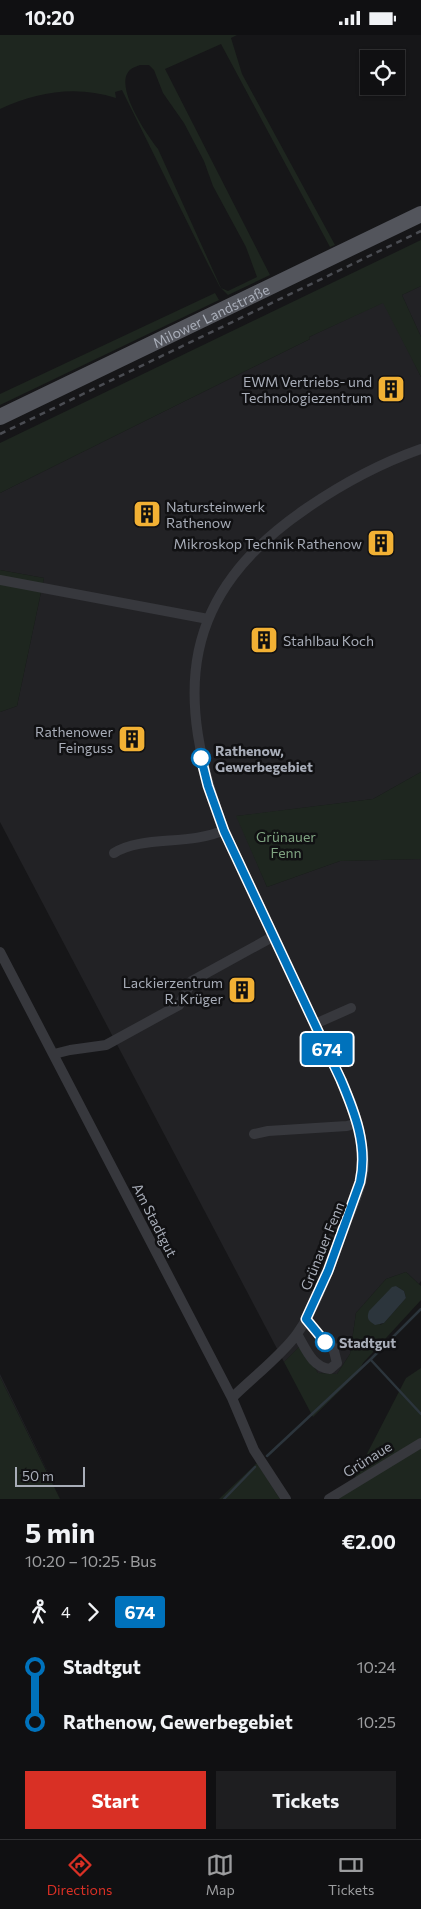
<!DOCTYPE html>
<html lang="en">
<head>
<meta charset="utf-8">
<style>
	:root { --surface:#101012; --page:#1e1e20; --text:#f1f3f6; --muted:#9c9d9f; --line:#303032; --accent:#d93025 }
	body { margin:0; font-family:Commissioner,sans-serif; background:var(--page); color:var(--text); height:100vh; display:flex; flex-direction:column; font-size:19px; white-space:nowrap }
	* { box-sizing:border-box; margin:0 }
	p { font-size:16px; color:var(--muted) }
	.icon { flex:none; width:28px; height:28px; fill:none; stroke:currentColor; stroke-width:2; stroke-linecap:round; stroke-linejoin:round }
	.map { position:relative; height:1464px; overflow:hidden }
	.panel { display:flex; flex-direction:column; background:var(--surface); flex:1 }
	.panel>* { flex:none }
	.badge { padding:0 10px; border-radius:4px; font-size:18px; line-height:32px }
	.fabs { position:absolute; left:360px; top:15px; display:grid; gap:10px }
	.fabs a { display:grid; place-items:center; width:45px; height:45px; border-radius:0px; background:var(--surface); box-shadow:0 1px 4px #0004,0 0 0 1px var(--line); font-size:25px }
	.scale { position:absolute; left:15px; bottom:12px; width:70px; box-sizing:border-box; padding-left:5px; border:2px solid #a8adb8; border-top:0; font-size:14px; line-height:18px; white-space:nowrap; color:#a8adb8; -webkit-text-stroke:4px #111113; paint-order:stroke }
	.map>.badge { position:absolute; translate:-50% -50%; box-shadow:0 0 0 2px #fff }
	.legs { display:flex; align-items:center; gap:8px; height:55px; padding:0 25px; font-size:16px }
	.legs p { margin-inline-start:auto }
	.overview { display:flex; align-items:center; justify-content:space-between; height:85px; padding:0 25px }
	h1 { font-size:28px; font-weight:700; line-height:38px }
	.primary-button { display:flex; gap:10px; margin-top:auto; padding:10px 25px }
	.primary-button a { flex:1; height:58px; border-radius:0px; background:var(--accent); color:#fff; font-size:20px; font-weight:700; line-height:58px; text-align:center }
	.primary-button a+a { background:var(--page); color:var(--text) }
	ul { padding:0 25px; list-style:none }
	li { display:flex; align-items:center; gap:18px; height:55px; font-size:19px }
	li i { display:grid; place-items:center; width:8px; height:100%; margin:0 6px; background:currentColor }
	li i::after { content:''; width:12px; height:12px; margin:-6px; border:4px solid; border-radius:50%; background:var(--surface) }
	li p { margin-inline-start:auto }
	li:first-child i { background:linear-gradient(#0000 50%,currentColor 0) }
	li:last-child i { background:linear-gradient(currentColor 50%,#0000 0) }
	.status { display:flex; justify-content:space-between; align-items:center; height:35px; padding:0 25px; background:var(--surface); direction:ltr }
	.status svg { height:14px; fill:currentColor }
	.tab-bar { display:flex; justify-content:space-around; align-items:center; height:70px; border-top:1px solid var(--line); background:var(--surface); font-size:14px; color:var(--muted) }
	.tab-bar a { display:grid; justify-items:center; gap:2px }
	.tab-bar .on { color:var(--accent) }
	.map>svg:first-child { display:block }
	.built { fill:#222225 }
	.green { fill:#1e261f; fill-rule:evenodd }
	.water { fill:#2c353c }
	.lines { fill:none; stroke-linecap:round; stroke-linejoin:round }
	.stream { stroke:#2c353c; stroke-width:2.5 }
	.street { stroke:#37383d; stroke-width:10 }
	.primary { stroke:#53555c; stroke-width:16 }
	.rail { stroke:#4a4c52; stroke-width:2.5; stroke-dasharray:6 5; stroke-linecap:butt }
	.line-1-casing { stroke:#fff; stroke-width:11 }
	.line-1 { stroke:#0072bc; stroke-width:8 }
	.stop-1-dot { fill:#fff; stroke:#0072bc; stroke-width:2.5 }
	.labels { text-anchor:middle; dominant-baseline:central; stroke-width:5; stroke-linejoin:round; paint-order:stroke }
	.street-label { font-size:14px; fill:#a8adb8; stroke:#111113 }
	.poi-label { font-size:14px; fill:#a8adb8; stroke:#111113; text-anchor:end }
	.stop-label { font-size:14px; font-weight:bold; fill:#a8adb8; stroke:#111113; text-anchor:start }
	.park-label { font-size:14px; fill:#7fa381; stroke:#111113 }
</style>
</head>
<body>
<div class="status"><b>10:20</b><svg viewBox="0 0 49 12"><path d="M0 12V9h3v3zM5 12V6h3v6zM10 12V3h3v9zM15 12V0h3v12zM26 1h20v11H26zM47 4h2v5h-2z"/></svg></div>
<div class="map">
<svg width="421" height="1464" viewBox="0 0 421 1464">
	<rect width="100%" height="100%" fill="#161618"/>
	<path class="built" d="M421 251V302L402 260Z
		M384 267 421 342V737L373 764 237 781 267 852 340 826 421 824V1246L419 1249 406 1237 386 1244 356 1278 350 1319 337 1339 318 1338 300 1311 284 1327 0 787V677L17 671 44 543 0 535V458L310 304 309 302Z
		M0 1339 61 1464 0 1342Z"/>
	<path class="green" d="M0 0H237L231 3 242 39 335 210 330 212 221 9 165 34 270 240 228 260 220 252 208 229 122 55 115 57 116 63C76 50 37 57 0 74ZM140 30H149L154 35 163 58 184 88 204 126 213 151 246 212 257 242 228 256 221 253 158 114C147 100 118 57 127 39 130 33 135 32 140 30Z
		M421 205V251L402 260 421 302V342L383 268 309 302 310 304 0 458V408Z
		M215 258 219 265 0 370V359Z
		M0 535 44 543 17 671 0 677Z
		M421 737V824L340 826 267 852 236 781 373 764Z
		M406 1237 421 1251V1265L363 1328 358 1338 313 1382 284 1327 300 1311 318 1338 337 1339 350 1319 356 1278 386 1244ZM396 1251 404 1256 406 1263 384 1288 380 1290Z
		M421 1333V1404L353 1446 406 1343Z
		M0 1342 60 1464H0Z
		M421 1412V1464H337Z
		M257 1428 280 1464H219Z"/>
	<path class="water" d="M396 1251 404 1256 406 1263 384 1288 375 1290C369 1286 366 1284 369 1276L392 1252Z"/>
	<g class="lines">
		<path class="stream" d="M371 1325 421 1379
			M267 1421 371 1324 421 1274
			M224 1464 255 1432"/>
		<path class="street" d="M0 545 208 584
			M114 818C142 800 190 811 224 795
			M0 917 232 1363 254 1415 286 1464
			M315 989 351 973
			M54 1019 70 1015 106 1010 179 970 192 946 274 901
			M254 1099 268 1096 347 1091 358 1088
			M297 1299C306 1314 312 1332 330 1334L337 1328 333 1312 325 1307 306 1284
			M232 1363C252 1343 281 1321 297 1299 317 1271 333 1224 345 1191 352 1172 363 1150 364 1130 364 1108 357 1087 351 1067L224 795C174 659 179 560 307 473 342 449 381 428 421 414
			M329 1464 421 1408"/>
		<path class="primary" id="s1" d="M0 382 421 179"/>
		<path class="rail" d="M0 399 421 196"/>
	</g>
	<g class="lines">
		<defs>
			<path id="line-1" d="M201 723 208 751 224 796 341 1045C355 1078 368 1111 360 1147L328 1236 306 1284 325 1307"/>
		</defs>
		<use href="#line-1" class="line-1-casing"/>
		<use href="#line-1" class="line-1"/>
	</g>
	<defs>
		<symbol id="building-square" viewBox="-11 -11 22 22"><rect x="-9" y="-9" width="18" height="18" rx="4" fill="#f2b134" stroke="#111113"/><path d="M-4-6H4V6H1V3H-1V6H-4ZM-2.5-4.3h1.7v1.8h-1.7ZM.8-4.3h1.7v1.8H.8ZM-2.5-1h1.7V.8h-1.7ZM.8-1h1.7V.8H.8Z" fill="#111"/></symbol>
	</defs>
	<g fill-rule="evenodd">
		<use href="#building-square" x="375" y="338" width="32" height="32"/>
		<use href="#building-square" x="131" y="463" width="32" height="32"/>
		<use href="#building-square" x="365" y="492" width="32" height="32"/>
		<use href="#building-square" x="248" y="589" width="32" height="32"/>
		<use href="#building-square" x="116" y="688" width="32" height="32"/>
		<use href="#building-square" x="226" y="939" width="32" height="32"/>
	</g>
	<g class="stop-1-dot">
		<circle cx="201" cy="723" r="9"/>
		<circle cx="325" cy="1307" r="9"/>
	</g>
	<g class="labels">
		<g class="street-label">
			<text stroke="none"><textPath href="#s1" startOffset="234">Milower Landstraße</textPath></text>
			<text transform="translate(155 1185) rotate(63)">Am Stadtgut</text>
			<text transform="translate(322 1211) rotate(-68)">Grünauer Fenn</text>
			<text transform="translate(367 1424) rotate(-32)">Grünaue</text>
		</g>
		<g class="poi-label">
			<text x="372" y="346">EWM Vertriebs- und<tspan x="372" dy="16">Technologiezentrum</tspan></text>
			<text x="166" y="471" text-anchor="start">Natursteinwerk<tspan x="166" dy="16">Rathenow</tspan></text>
			<text x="362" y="508">Mikroskop Technik Rathenow</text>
			<text x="283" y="605" text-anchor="start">Stahlbau Koch</text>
			<text x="113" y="696">Rathenower<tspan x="113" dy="16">Feinguss</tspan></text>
			<text x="223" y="947">Lackierzentrum<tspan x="223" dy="16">R. Krüger</tspan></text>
		</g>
		<g class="stop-label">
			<text x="215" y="715">Rathenow,<tspan x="215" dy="16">Gewerbegebiet</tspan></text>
			<text x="339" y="1307">Stadtgut</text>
		</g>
		<g class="park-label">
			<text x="286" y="801">Grünauer<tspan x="286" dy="16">Fenn</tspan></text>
		</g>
	</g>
</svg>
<div class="fabs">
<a><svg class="icon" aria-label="locate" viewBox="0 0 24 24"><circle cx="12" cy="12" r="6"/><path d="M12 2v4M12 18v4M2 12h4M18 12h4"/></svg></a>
</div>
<div class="scale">50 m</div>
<b class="badge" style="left:327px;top:1014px;background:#0072bc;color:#fff">674</b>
</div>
<section class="panel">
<div class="overview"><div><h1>5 min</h1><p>10:20 – 10:25 · Bus</p></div><b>€2.00</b></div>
<div class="legs"><svg class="icon" aria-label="walk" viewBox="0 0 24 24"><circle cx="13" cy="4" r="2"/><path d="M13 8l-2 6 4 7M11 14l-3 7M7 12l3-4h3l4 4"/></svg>4<svg class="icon" aria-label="forward" viewBox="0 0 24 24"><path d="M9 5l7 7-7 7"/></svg><b class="badge" style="background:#0072bc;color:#fff">674</b></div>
<ul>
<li><i style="color:#0072bc"></i><b>Stadtgut</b><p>10:24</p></li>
<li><i style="color:#0072bc"></i><b>Rathenow, Gewerbegebiet</b><p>10:25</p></li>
</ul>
<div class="primary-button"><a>Start</a><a>Tickets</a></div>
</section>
<nav class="tab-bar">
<a class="on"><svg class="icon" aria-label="directions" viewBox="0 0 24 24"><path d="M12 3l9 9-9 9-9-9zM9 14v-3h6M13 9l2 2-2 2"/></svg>Directions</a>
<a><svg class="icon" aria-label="map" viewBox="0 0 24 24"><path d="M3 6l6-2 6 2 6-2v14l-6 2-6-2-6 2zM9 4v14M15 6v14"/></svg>Map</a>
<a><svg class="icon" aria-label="tickets" viewBox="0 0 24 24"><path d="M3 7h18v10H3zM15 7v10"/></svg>Tickets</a>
</nav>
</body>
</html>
